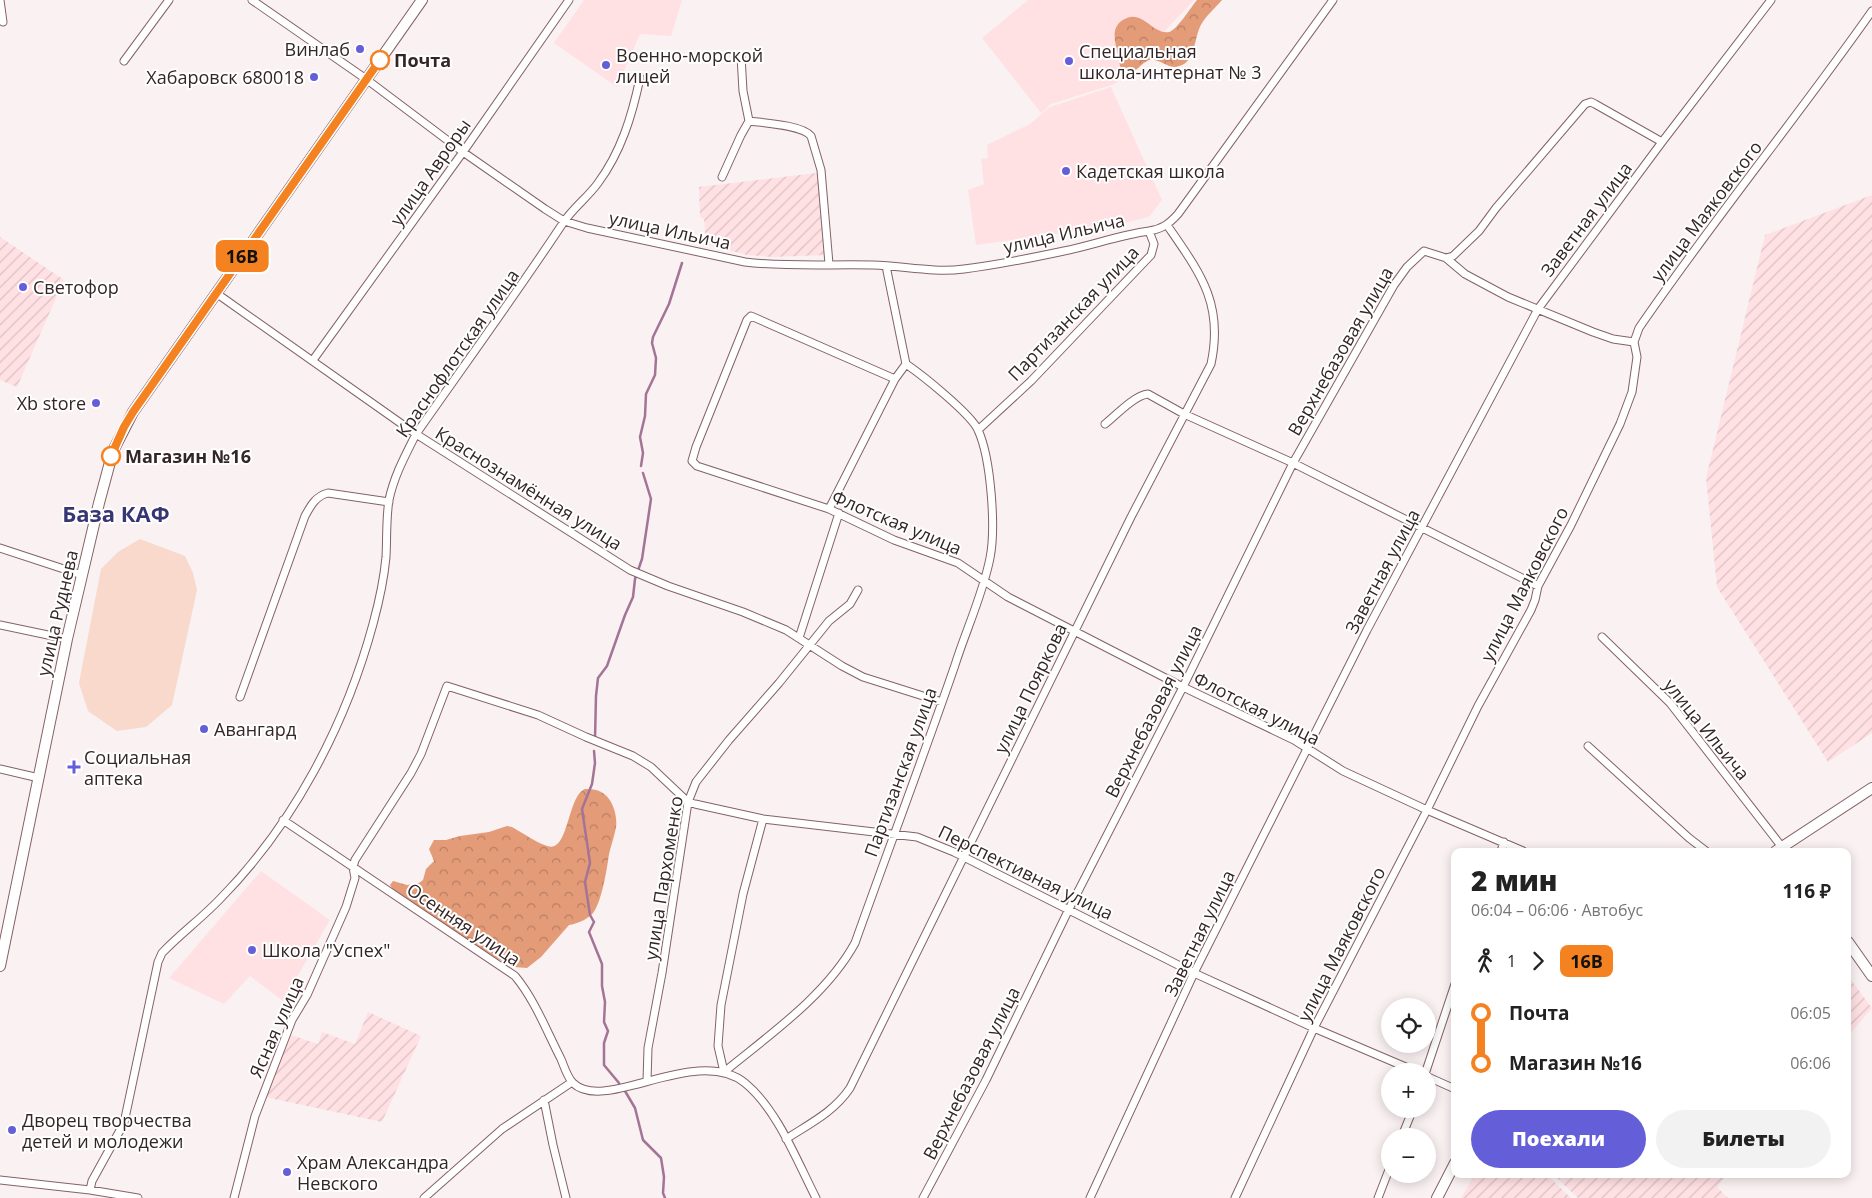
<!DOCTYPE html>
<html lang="ru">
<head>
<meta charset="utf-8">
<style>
	:root { --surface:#fff; --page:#f2f2f2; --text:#222; --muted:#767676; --accent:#645fd8 }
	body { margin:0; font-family:"Open Sans",sans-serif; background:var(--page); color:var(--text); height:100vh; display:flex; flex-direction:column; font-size:19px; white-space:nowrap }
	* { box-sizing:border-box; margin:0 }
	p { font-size:16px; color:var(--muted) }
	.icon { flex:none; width:28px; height:28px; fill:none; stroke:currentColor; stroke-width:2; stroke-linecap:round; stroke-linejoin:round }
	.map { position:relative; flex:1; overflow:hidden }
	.sheet { position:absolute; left:1451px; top:848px; width:400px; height:330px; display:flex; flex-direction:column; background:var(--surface); border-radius:10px; box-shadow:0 2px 12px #0003 }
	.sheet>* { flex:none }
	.badge { padding:0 10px; border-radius:8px; font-size:18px; line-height:32px }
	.buttons { position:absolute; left:1381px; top:998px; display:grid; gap:10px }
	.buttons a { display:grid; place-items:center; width:55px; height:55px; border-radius:50%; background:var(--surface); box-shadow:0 2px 12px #0003; font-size:25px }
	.map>.badge { position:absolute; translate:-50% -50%; box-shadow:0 0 0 2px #fff }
	.legs { display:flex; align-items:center; gap:8px; height:55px; padding:0 20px; font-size:16px }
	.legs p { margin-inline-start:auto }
	.summary { display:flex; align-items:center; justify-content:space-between; height:85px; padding:0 20px }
	h1 { font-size:28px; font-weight:800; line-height:38px }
	.cta { display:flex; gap:10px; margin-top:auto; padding:10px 20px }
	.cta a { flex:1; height:58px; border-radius:30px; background:var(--accent); color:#fff; font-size:20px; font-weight:800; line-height:58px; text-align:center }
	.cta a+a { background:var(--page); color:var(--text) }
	ul { padding:0 20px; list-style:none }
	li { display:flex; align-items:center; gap:18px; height:50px; font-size:19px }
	li i { display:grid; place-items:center; width:8px; height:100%; margin:0 6px; background:currentColor }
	li i::after { content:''; width:12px; height:12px; margin:-6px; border:4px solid; border-radius:50%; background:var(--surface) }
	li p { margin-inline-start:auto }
	li:first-child i { background:linear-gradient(#0000 50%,currentColor 0) }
	li:last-child i { background:linear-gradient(currentColor 50%,#0000 0) }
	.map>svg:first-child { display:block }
	.built { fill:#ffe1e4 }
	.industrial { fill:url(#industrial-furrows) }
	.forest { fill:url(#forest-crowns) }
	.garden { fill:#f8d9cb }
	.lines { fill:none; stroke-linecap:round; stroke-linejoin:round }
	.stream { stroke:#a47496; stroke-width:2.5 }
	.street-casing { stroke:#846266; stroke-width:9 }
	.secondary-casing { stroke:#846266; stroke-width:12 }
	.street { stroke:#fff; stroke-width:7 }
	.secondary { stroke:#fff; stroke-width:10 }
	.line-1-casing { stroke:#fff; stroke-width:11 }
	.line-1 { stroke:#f58220; stroke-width:8 }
	.poi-dot { fill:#645fd8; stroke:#fff; stroke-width:2 }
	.stop-1-dot { fill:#fff; stroke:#f58220; stroke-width:2.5 }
	.labels { text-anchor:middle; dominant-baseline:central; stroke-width:4; stroke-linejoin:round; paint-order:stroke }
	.poi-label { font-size:18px; fill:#342627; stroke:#fff; text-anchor:start }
	.stop-label { font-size:18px; font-weight:bold; fill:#342627; stroke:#fff; text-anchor:start }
	.street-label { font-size:18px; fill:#342627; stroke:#fff }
	.district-label { font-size:22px; font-weight:bold; fill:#373672; stroke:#fff }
</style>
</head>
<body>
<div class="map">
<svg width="1872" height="1198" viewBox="0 0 1872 1198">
	<defs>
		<pattern id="industrial-furrows" width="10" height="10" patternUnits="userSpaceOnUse" patternTransform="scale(1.25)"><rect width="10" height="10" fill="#ffe1e4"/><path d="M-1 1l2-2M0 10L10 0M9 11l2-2" fill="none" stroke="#dbc1c4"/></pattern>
		<pattern id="forest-crowns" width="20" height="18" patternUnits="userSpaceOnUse" patternTransform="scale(1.25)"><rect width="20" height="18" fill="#e39b78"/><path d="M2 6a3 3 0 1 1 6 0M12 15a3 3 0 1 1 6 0" fill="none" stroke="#b97e62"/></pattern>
	</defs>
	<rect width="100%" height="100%" fill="#faf1f2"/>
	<path class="built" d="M584 0H682L671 36 640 34 617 87 554 43Z
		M1028 0H1194L1115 84 1051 104 1041 113 982 38Z
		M1111 87 1162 200 1149 217 1112 226 976 245 968 190 984 184 981 159 988 158 987 145 1030 124 1050 107Z
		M261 871 330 920 283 1001 250 976 224 1004 169 978Z"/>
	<path class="industrial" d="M817 173 826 255 772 257 747 255 706 244 704 219 700 217 699 187Z
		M1872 195V733L1828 762 1717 587 1706 478 1765 235Z
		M0 237 64 280 17 387 0 380Z
		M1848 976 1872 1008 1848 1036Z
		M368 1012 421 1036 382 1122 265 1097 288 1034 318 1044 322 1032 355 1044Z
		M1475 1174H1546L1571 1198H1461Z
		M1562 1174H1728L1717 1187 1728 1198H1578L1557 1178Z"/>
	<path class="forest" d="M1197 0H1222C1216 7 1207 15 1202 23 1193 37 1197 65 1175 67 1167 67 1158 58 1149 60 1140 63 1134 77 1123 74 1120 68 1119 61 1118 55 1115 41 1109 25 1127 18 1143 11 1154 35 1169 32 1177 30 1191 7 1197 0Z
		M585 789C588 789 593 789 596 790 611 793 618 814 616 827 614 839 609 850 608 861 606 874 601 903 593 913 588 919 577 924 569 925L541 957 527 968 514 967 496 958 394 891 390 885 393 881 407 885 419 883 423 880 426 869 434 861 429 849 434 840H446L460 836 489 832 507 826 512 827C523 833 535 842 547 846 569 854 567 796 585 789Z"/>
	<path class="garden" d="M140 539 185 556 193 573 197 590 172 705 146 727 117 731 88 711 79 683 101 569 118 552Z"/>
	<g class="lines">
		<path class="stream" d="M641 466 643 453 640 437 645 416 646 394 655 375 656 358 652 343 653 337 669 304 682 263
			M595 739 596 696 598 678 607 666 625 615 633 597 635 579 642 559 651 499 643 473
			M594 751 595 763 592 784 582 809 590 863 585 882 590 915 594 922 589 932 602 964V986L605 1002 604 1022 608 1031 604 1043V1065L619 1083
			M625 1091 635 1108 643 1140 661 1158 664 1177 663 1193 665 1198"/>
		<defs>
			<path id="street" d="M0 0 3 22
				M252 0 366 79 463 152 545 209 564 221 587 228 745 262C787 267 830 264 873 265 904 266 933 273 964 269 997 265 1031 258 1064 251 1093 245 1120 235 1149 231
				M124 61 169 0
				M749 121C764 123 802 125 811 136L821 170 829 264
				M722 177 741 135 749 121 743 91 741 56
				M1446 258 1453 256 1479 231 1496 208 1585 104 1591 102 1595 104 1662 142
				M216 293 416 434 630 570 668 586 743 612 786 630 842 666 863 677 942 702
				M313 360 463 152 569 0
				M895 379 751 316 747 320 696 447 692 461 697 466 829 509 894 540 958 563 1008 597 1183 687 1294 740 1343 771 1427 810 1523 851
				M1105 424C1116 415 1135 395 1148 394L1184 414 1293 463 1538 586
				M978 430 1031 381 1151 255 1154 244 1149 231C1162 229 1169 224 1178 214L1333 0
				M829 509 895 379 906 364 886 266
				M0 548 82 575
				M0 625 67 639
				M1602 637 1670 703 1782 847
				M799 638 839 513
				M240 697 305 516C311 505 316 496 328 493L389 502
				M1588 746 1689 838 1706 851
				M0 769 39 778
				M763 819 743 894 721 1005 718 1046 724 1072C769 1035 826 996 855 943 888 850 923 758 955 665 966 630 983 594 990 558 996 528 991 458 978 430 971 414 922 375 906 364
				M283 820 515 976C535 1000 547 1032 561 1059 564 1066 567 1077 573 1083 605 1114 696 1044 745 1083 777 1109 797 1161 816 1198
				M1501 851 1504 842
				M1426 1071 1455 984
				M1428 1077 1455 1089
				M647 1081 648 1048 662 973 688 802 696 782 729 740 779 683 829 621 850 604 858 590
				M544 1100 553 1145 566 1198
				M1402 1136 1413 1109
				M786 1139C809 1124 834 1112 850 1088L1131 517 1211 364C1224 303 1200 273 1167 225
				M0 1180 90 1190 138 1198
				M90 1190 92 1181 124 1123 158 962 162 953C180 934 202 918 220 899 294 824 346 724 373 624 379 602 384 579 386 557 387 539 386 518 389 500 394 476 405 456 416 434 465 364 516 294 563 223 573 208 588 197 598 183 621 152 632 116 640 78
				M234 1198 255 1116 292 1020 307 995 346 907 355 878 353 867 355 860 411 773 421 754 447 686 538 715 586 737 633 756 651 767 688 802 695 804 763 819 917 837 954 852 1194 973 1314 1028 1415 1071
				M424 1198 502 1129 572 1082
				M923 1198 986 1080 1069 909 1183 687 1293 463 1394 285 1407 267 1424 251 1446 258 1465 274 1508 297 1593 332 1613 339 1634 342
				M1090 1198 1194 973 1367 630 1538 309 1662 142 1771 0
				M1235 1198 1314 1028 1427 810 1478 706 1531 610 1535 600 1538 586 1571 525 1620 424 1632 392 1637 357 1634 342 1639 328C1713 220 1796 119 1872 11
				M1378 1198 1390 1167"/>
			<path id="secondary" d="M1776 851 1872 788
				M1848 942 1872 976
				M0 966 67 639 99 503 113 451 133 412 422 0
				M1437 1198 1455 1163"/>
		</defs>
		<use href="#street" class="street-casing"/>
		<use href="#secondary" class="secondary-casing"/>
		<use href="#street" class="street"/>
		<use href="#secondary" class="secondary"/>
	</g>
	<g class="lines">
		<defs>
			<path id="line-1" d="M111 456 124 427 133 412 380 60"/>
		</defs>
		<use href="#line-1" class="line-1-casing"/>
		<use href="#line-1" class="line-1"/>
	</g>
	<g class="poi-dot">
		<circle cx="360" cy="49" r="5"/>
		<circle cx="1069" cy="61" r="5"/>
		<circle cx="606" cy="65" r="5"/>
		<circle cx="314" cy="77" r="5"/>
		<circle cx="1066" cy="171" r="5"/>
		<circle cx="23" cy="287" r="5"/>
		<circle cx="96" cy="403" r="5"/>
		<circle cx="204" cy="729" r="5"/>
		<path d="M71.5 759.5h5v5h5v5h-5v5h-5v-5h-5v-5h5z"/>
		<circle cx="252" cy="950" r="5"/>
		<circle cx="12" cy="1130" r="5"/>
		<circle cx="287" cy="1172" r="5"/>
	</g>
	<g class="stop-1-dot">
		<circle cx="380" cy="60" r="9"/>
		<circle cx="111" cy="456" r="9"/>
	</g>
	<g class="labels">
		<g class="poi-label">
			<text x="350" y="49" text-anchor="end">Винлаб</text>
			<text x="1079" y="51">Специальная<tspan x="1079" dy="21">школа-интернат № 3</tspan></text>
			<text x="616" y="55">Военно-морской<tspan x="616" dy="21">лицей</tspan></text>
			<text x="304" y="77" text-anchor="end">Хабаровск 680018</text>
			<text x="1076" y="171">Кадетская школа</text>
			<text x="33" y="287">Светофор</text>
			<text x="86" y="403" text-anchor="end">Xb store</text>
			<text x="214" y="729">Авангард</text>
			<text x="84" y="757">Социальная<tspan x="84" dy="21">аптека</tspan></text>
			<text x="262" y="950">Школа "Успех"</text>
			<text x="22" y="1120">Дворец творчества<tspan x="22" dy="21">детей и молодежи</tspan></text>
			<text x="297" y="1162">Храм Александра<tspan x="297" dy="21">Невского</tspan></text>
		</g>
		<g class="stop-label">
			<text x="394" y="60">Почта</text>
			<text x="125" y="456">Магазин №16</text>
		</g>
		<g class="street-label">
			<text transform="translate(430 172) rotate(-55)">улица Авроры</text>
			<text transform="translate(1706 211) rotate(-53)">улица Маяковского</text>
			<text transform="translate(1586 219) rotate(-53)">Заветная улица</text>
			<text transform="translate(670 230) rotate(12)">улица Ильича</text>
			<text transform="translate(1064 233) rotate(-13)">улица Ильича</text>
			<text transform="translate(1073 313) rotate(-46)">Партизанская улица</text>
			<text transform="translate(1340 351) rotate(-60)">Верхнебазовая улица</text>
			<text transform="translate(457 353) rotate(-55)">Краснофлотская улица</text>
			<text transform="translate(529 488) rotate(32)">Краснознамённая улица</text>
			<text transform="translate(897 522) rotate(23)">Флотская улица</text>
			<text transform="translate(1382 571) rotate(-62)">Заветная улица</text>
			<text transform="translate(1524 584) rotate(-63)">улица Маяковского</text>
			<text transform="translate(57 613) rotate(-77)">улица Руднева</text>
			<text transform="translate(1030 688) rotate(-64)">улица Пояркова</text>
			<text transform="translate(1257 708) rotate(27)">Флотская улица</text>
			<text transform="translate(1153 711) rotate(-63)">Верхнебазовая улица</text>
			<text transform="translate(1707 729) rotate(51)">улица Ильича</text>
			<text transform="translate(900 772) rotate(-70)">Партизанская улица</text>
			<text transform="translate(1026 872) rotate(26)">Перспективная улица</text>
			<text transform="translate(663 878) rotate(-81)">улица Пархоменко</text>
			<text transform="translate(464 924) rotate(34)">Осенняя улица</text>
			<text transform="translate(1199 933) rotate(-64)">Заветная улица</text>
			<text transform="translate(1341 944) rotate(-63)">улица Маяковского</text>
			<text transform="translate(276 1027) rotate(-66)">Ясная улица</text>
			<text transform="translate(971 1073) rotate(-63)">Верхнебазовая улица</text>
		</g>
		<g class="district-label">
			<text x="116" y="513">База КАФ</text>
		</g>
	</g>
</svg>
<div class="buttons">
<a><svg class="icon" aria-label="locate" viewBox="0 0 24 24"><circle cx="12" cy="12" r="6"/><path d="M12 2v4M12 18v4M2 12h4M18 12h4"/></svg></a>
<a>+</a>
<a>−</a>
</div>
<b class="badge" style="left:242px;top:256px;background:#f58220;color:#111">16В</b>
<section class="sheet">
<div class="summary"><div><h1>2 мин</h1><p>06:04 – 06:06 · Автобус</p></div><b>116 ₽</b></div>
<div class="legs"><svg class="icon" aria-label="walk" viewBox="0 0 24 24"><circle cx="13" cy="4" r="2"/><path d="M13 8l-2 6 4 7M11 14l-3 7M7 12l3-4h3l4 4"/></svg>1<svg class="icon" aria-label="forward" viewBox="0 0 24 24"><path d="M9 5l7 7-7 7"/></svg><b class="badge" style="background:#f58220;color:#111">16В</b></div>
<ul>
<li><i style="color:#f58220"></i><b>Почта</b><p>06:05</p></li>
<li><i style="color:#f58220"></i><b>Магазин №16</b><p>06:06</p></li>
</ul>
<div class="cta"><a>Поехали</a><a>Билеты</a></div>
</section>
</div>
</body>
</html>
